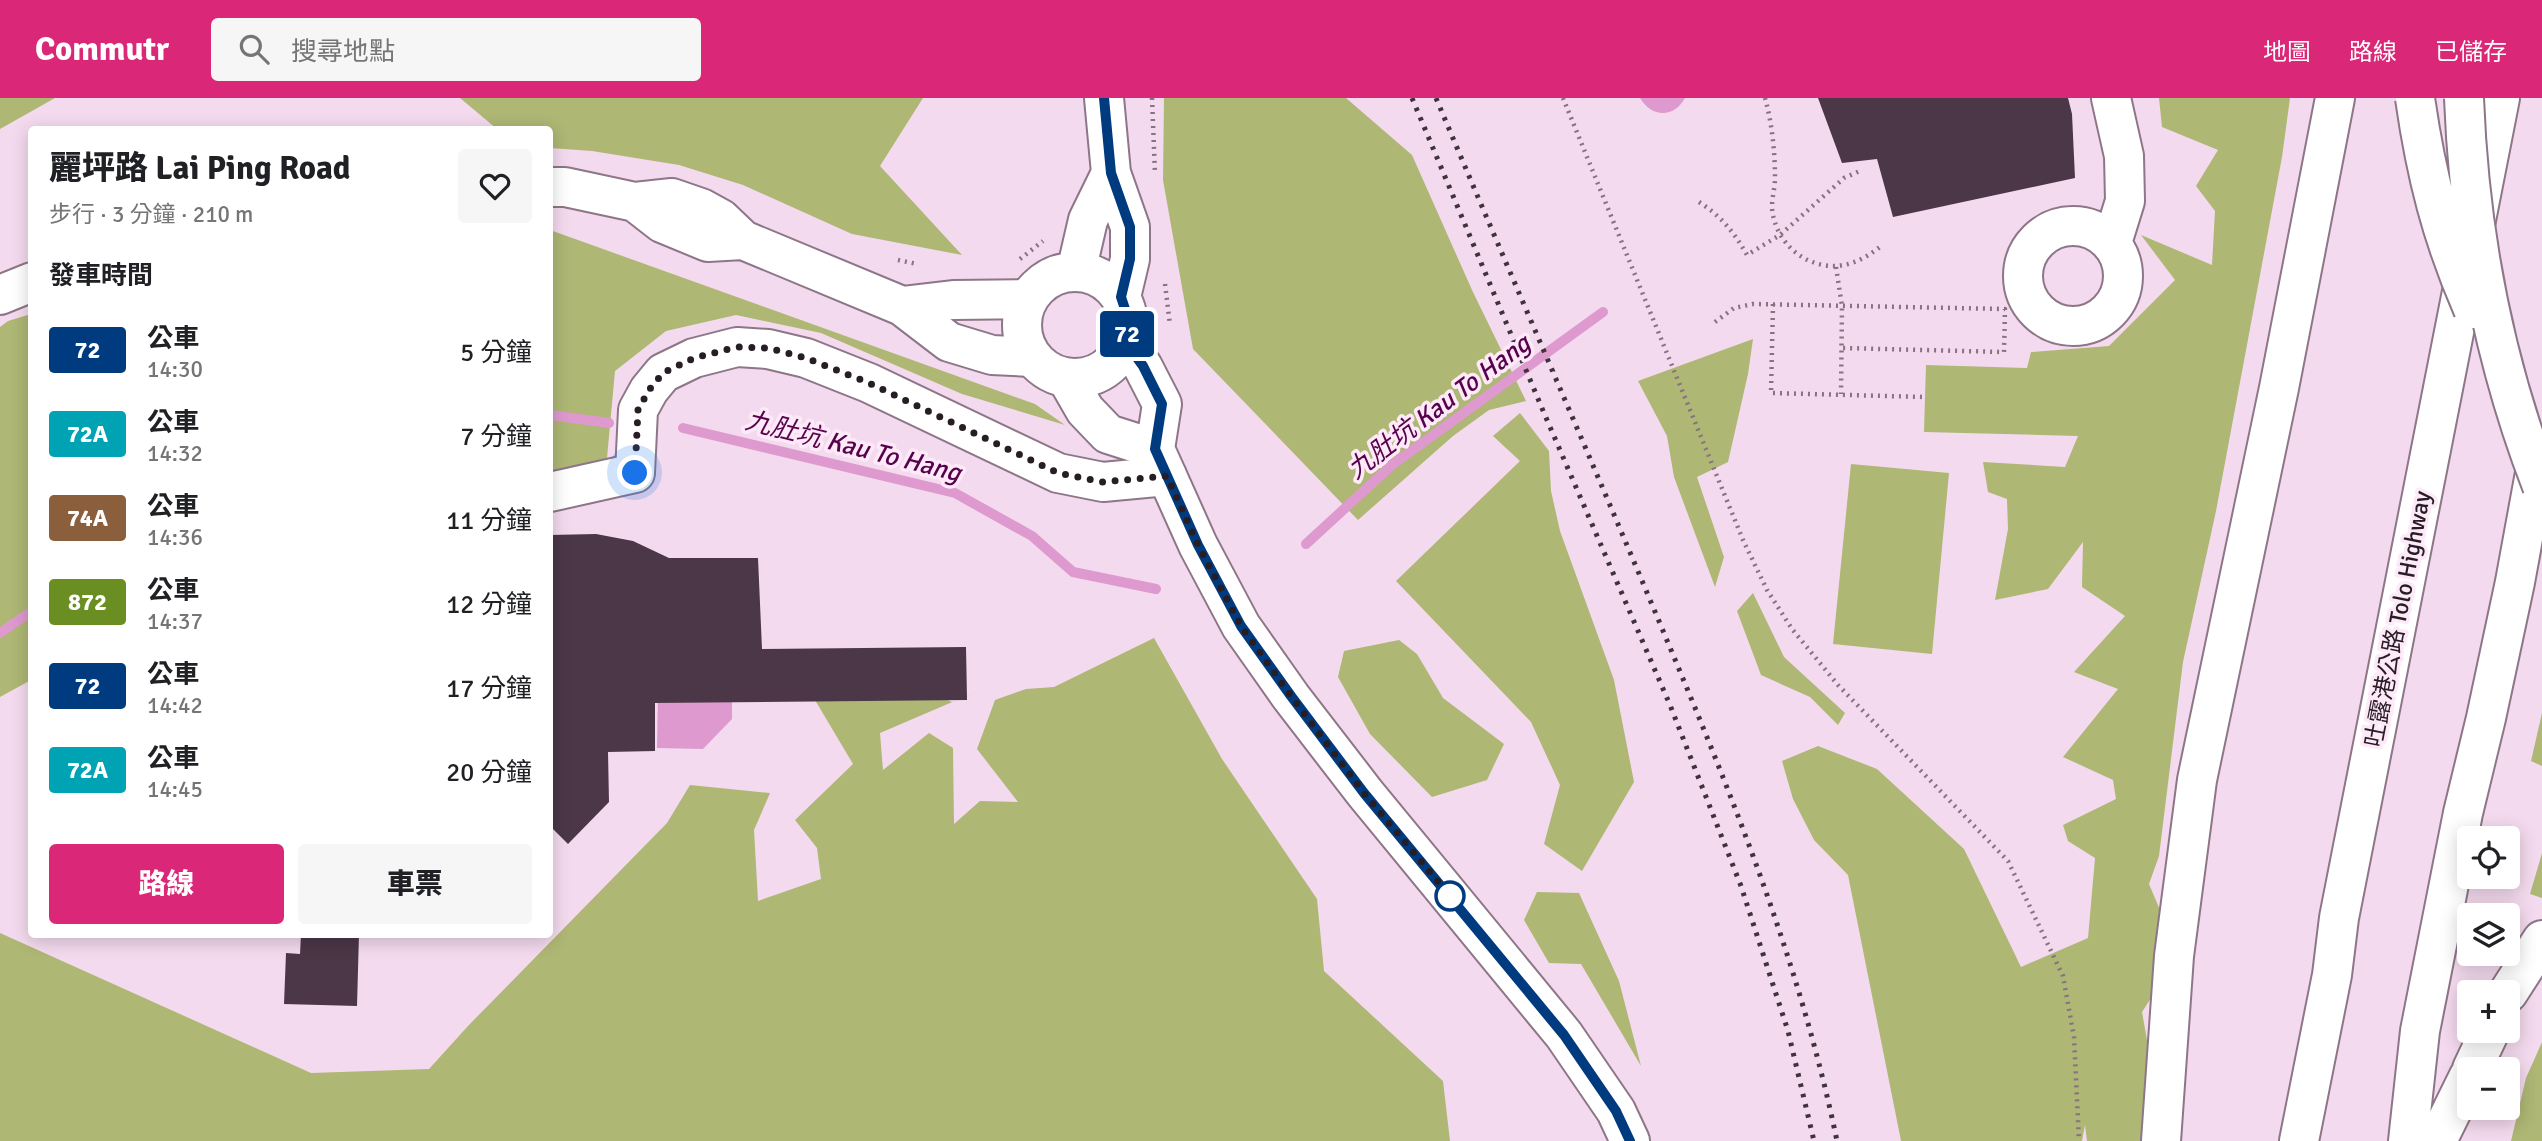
<!DOCTYPE html>
<html lang="zh-TW">
<head>
<meta charset="utf-8">
<style>
	:root { --surface:#fff; --page:#f6f6f6; --text:#202124; --muted:#757577; --accent:#db2777 }
	body { margin:0; font-family:Signika,"Noto Sans TC",sans-serif; background:var(--page); color:var(--text); height:100vh; display:flex; flex-direction:column; font-size:26px; white-space:nowrap }
	* { box-sizing:border-box; margin:0 }
	p { font-size:23px; color:var(--muted) }
	.icon { flex:none; width:38px; height:38px; fill:none; stroke:currentColor; stroke-width:2; stroke-linecap:round; stroke-linejoin:round }
	.map { position:relative; flex:1; overflow:hidden }
	.details { position:absolute; left:28px; top:28px; width:525px; height:812px; display:flex; flex-direction:column; background:var(--surface); border-radius:7px; box-shadow:0 4px 18px #0003 }
	.details>* { flex:none }
	.badge { padding:0 14px; border-radius:5px; font-size:24px; line-height:46px }
	.controls { position:absolute; left:2457px; top:728px; display:grid; gap:14px }
	.controls a { display:grid; place-items:center; width:63px; height:63px; border-radius:7px; background:var(--surface); box-shadow:0 4px 18px #0003; font-size:35px }
	.you { position:absolute; width:35px; height:35px; margin:-18px; border:5px solid #fff; border-radius:50%; background:#1a73e8; box-shadow:0 0 0 10px #1a73e833 }
	.map>.badge { position:absolute; translate:-50% -50%; box-shadow:0 0 0 4px #fff }
	h2 { padding:0 21px; font-size:26px; line-height:63px }
	.round { display:grid; place-items:center; flex:none; width:74px; height:74px; border-radius:7px; background:var(--page) }
	.head { display:flex; align-items:center; justify-content:space-between; height:119px; padding:0 21px }
	h1 { font-size:33px; font-weight:800; line-height:52px }
	.cta { display:flex; gap:14px; margin-top:auto; padding:14px 21px }
	.cta a { flex:1; height:80px; border-radius:7px; background:var(--accent); color:#fff; font-size:28px; font-weight:800; line-height:80px; text-align:center }
	.cta a+a { background:var(--page); color:var(--text) }
	ul { padding:0; list-style:none }
	li { display:flex; align-items:center; gap:21px; height:84px; padding:0 21px }
	li div { flex:1 }
	li b { display:block; font-size:26px }
	li em { font-style:normal }
	li .badge { min-width:77px; font-weight:700; text-align:center }
	header { display:flex; align-items:center; gap:42px; box-sizing:border-box; height:98px; padding:0 35px; background:var(--accent); color:#fff }
	header strong { font-size:33px }
	nav { display:flex; gap:38px; margin-inline-start:auto; font-size:24px }
	.search { width:490px; height:63px; background:var(--page); display:flex; align-items:center; gap:18px; box-sizing:border-box; padding:0 24px; border-radius:7px; color:var(--muted); font-size:26px }
	.map>svg:first-child { display:block }
	.green { fill:#aeb774 }
	.water { fill:#de99cf }
	.lines { fill:none; stroke-linecap:round; stroke-linejoin:round }
	.stream { stroke:#de99cf; stroke-width:10 }
	.building { fill:#4b3747 }
	.minor-casing { stroke:#8d7687; stroke-width:42 }
	.major-casing { stroke:#8d7687; stroke-width:42 }
	.highway-casing { stroke:#8d7687; stroke-width:42 }
	.path { stroke:#847380; stroke-width:4.5; stroke-dasharray:2 5; stroke-linecap:butt }
	.minor { stroke:#fff; stroke-width:38 }
	.major { stroke:#fff; stroke-width:38 }
	.highway { stroke:#fff; stroke-width:38 }
	.rail { stroke:#3e333c; stroke-width:5; stroke-dasharray:3.5 7; stroke-linecap:butt }
	.highway-bridge-casing { stroke:#8d7687; stroke-width:42; stroke-linecap:butt }
	.highway-bridge { stroke:#fff; stroke-width:38 }
	.line-casing { stroke:#fff; stroke-width:16 }
	.line { stroke:#003b80; stroke-width:10 }
	.walk { stroke:#271e25; stroke-width:7; stroke-dasharray:0 12.6 }
	.stop-dot { fill:#fff; stroke:#003b80; stroke-width:3.5 }
	.labels { text-anchor:middle; dominant-baseline:central; stroke-width:7; stroke-linejoin:round; paint-order:stroke }
	.street-label { font-size:24px; fill:#271e25; stroke:#fee9f9 }
	.water-label { font-size:26px; font-style:italic; fill:#57024c; stroke:#fee9f9 }
</style>
</head>
<body>
<header>
<strong>Commutr</strong>
<div class="search"><svg class="icon" aria-label="search" viewBox="0 0 24 24"><circle cx="10" cy="10" r="6"/><path d="M15 15l6 6"/></svg>搜尋地點</div>
<nav><a>地圖</a><a>路線</a><a>已儲存</a></nav>
</header>
<div class="map">
<svg width="2542" height="1043" viewBox="0 0 2542 1043">
	<rect width="100%" height="100%" fill="#f4daee"/>
	<path class="green" d="M0 0H55L0 31Z
		M460 0H923L880 68 962 157 852 136 743 87 679 67 592 53 550 50V32L497 31Z
		M1164 0H1346L1412 57 1472 192 1526 303 1489 312 1453 338 1358 422 1193 251 1163 82Z
		M2159 0H2290L2282 59 2216 413 2183 564 2159 758 2149 786 2179 857 2142 914 2165 1043H2087L2085 1027 2082 1043H1901L1848 777 1814 742 1793 701 1782 663 1818 648 1877 671 1964 751 2021 869 2088 840 2095 760 2068 743 2063 727 2116 701 2113 682 2063 659 2118 591 2074 574 2125 518 2082 489 2083 444 2048 491 1995 502 2008 431 2007 401 1988 394 1983 364 2065 369 2078 338 1924 334 1926 267 2027 270 2031 254 2109 248 2175 182 2141 137 2212 167 2215 113 2196 88 2218 52 2162 29Z
		M550 132 1035 306 1065 327 962 296 821 235 736 217 666 233 615 273 607 360 550 374Z
		M31 216V582L0 599V229L8 223Z
		M1753 241 1748 276 1728 364 1697 379 1724 459 1715 489 1674 379 1667 338 1638 283Z
		M1520 315 1549 353 1551 393 1560 433 1614 582 1634 684 1582 773 1544 746 1560 687 1531 624 1396 483 1520 363 1493 338Z
		M1851 366 1949 375 1932 556 1833 546Z
		M1753 495 1784 559 1845 615 1838 627 1810 599 1761 577 1737 513Z
		M1154 540 1222 661 1317 801 1324 873 1443 983 1450 1043H0V835L311 975 429 971 468 928 667 725 690 687 770 695 754 732 758 803 821 781 817 750 795 722 853 666 815 602 932 595 952 604 992 587 880 635 883 672 929 635 953 650 954 726 980 703 1018 704 977 651 995 602 1026 591 1054 589Z
		M1399 542 1417 556 1443 600 1504 646 1487 682 1432 699 1370 636 1338 579 1344 553Z
		M2542 615V668L2531 663Z
		M2542 755V800L2530 796Z
		M1537 794 1579 795 1619 883 1641 968 1581 866 1549 865 1524 822Z
		M2542 944V1043H2511L2526 980Z"/>
	<path class="water" d="M1640 0H1685C1674 20 1652 20 1640 0Z
		M658 595 732 597V621L703 651 657 650Z"/>
	<g class="lines">
		<path class="stream" d="M550 317 609 325
			M683 330 955 395 1032 438 1073 474 1156 491
			M1306 446 1392 367 1603 214
			M0 535 32 513"/>
	</g>
	<path class="building" d="M1818 0H2068L2072 16 2075 80 1893 119 1877 61 1842 65Z
		M596 436 633 443 669 460H758L762 551 966 549 967 602 655 605V653L608 654 609 704 568 746 550 728V437Z
		M301 836H359L357 908 284 906 286 855 300 856Z"/>
	<g class="lines">
		<defs>
			<path id="minor" d="M2111 0 2124 58 2125 103 2112 145
				M550 89H565L635 104 672 100 701 110 721 121 743 142 902 208 949 244 992 257 1031 259
				M635 104 662 125 708 144 743 142
				M2023 178a50 50 0 1 1 100 0a50 50 0 1 1-100 0Z
				M0 197 32 184
				M902 208 953 202 1028 201
				M550 394 635 375 638 312 649 292 663 275 694 260 737 249 768 251 806 260 869 285 1058 375 1103 384 1167 378"/>
			<path id="major" d="M1104 0 1111 75 1130 129V161L1121 199
				M1076 174 1088 122 1111 75
				M1022 227a53 53 0 1 1 106 0a53 53 0 1 1-106 0Z
				M1125 243 1143 269 1162 306 1155 351 1198 447 1241 528 1291 599 1365 695 1564 937 1616 1013 1630 1043
				M1066 279 1085 312 1108 336 1155 351"/>
			<path id="highway" d="M2508 895 2542 842
				M2472 971 2490 933
				M2161 1043 2174 858 2197 682 2279 290 2335 0
				M2299 1043 2332 877 2339 820 2500 0
				M2408 1043 2420 933 2463 715 2486 620 2515 484 2539 353
				M2437 1043 2469 978"/>
		</defs>
		<use href="#minor" class="minor-casing"/>
		<use href="#major" class="major-casing"/>
		<use href="#highway" class="highway-casing"/>
		<path class="path" d="M1152 0 1155 76
			M1563 0 1743 442 1767 492 1792 531 1838 587 2008 763 2063 878 2074 939 2079 1043
			M1765 0C1772 25 1775 54 1775 80 1775 92 1770 105 1773 117 1778 142 1797 162 1823 167 1845 171 1864 162 1881 148
			M1699 104C1721 118 1734 134 1747 157L1780 137 1844 80 1862 72
			M1020 161 1043 143
			M898 162 917 166
			M1836 169 1842 208 1841 296
			M1165 186 1170 227
			M1773 206 1771 295 1925 299
			M1715 224 1734 210 1753 206 2005 211 2004 254 1842 250"/>
		<use href="#minor" class="minor"/>
		<use href="#major" class="major"/>
		<use href="#highway" class="highway"/>
		<path class="rail" d="M1412 0 1544 315 1670 607 1741 788 1788 933 1814 1043
			M1436 0C1510 176 1587 351 1661 528 1731 695 1800 864 1837 1043"/>
		<defs>
			<path id="highway-bridge" d="M2415 0C2426 77 2442 140 2473 211
				M2464 0C2469 133 2494 264 2542 388"/>
		</defs>
		<use href="#highway-bridge" class="highway-bridge-casing"/>
		<use href="#highway-bridge" class="highway-bridge"/>
	</g>
	<g class="lines">
		<defs>
			<path id="line" d="M1104 0 1111 75 1130 129V161L1121 199 1128 220 1125 243 1143 268 1162 306 1155 351 1198 447 1241 528 1291 598 1364 695 1564 937 1616 1013 1630 1043"/>
		</defs>
		<use href="#line" class="line-casing"/>
		<use href="#line" class="line"/>
		<path class="walk" d="M635 375 638 312 649 292 663 275 694 260 737 249 768 250 806 260 869 285 1058 375 1103 384 1167 378 1198 447 1241 528 1291 598 1364 695 1450 798"/>
	</g>
	<circle class="stop-dot" cx="1450" cy="798" r="14"/>
	<g class="labels">
		<g class="street-label">
			<text transform="translate(2398 521) rotate(-79)">吐露港公路 Tolo Highway</text>
		</g>
		<g class="water-label">
			<text transform="translate(1439 309) rotate(-37)">九肚坑 Kau To Hang</text>
			<text transform="translate(853 349) rotate(14)">九肚坑 Kau To Hang</text>
		</g>
	</g>
</svg>
<div class="controls">
<a><svg class="icon" aria-label="locate" viewBox="0 0 24 24"><circle cx="12" cy="12" r="6"/><path d="M12 2v4M12 18v4M2 12h4M18 12h4"/></svg></a>
<a><svg class="icon" aria-label="layers" viewBox="0 0 24 24"><path d="M12 4l9 5-9 5-9-5zM3 14l9 5 9-5"/></svg></a>
<a>+</a>
<a>−</a>
</div>
<div class="you" style="left:635px;top:375px"></div>
<b class="badge" style="left:1127px;top:236px;background:#003b80;color:#fff">72</b>
<section class="details">
<div class="head"><div><h1>麗坪路 Lai Ping Road</h1><p>步行 · 3 分鐘 · 210 m</p></div><a class="round"><svg class="icon" aria-label="heart" viewBox="0 0 24 24"><path d="M12 20l-8-8c-3-5 5-10 8-4 3-6 11-1 8 4z"/></svg></a></div>
<h2>發車時間</h2>
<ul>
<li><span class="badge" style="background:#003b80;color:#fff">72</span><div><b>公車</b><p>14:30</p></div><em>5 分鐘</em></li>
<li><span class="badge" style="background:#00a3b4;color:#fff">72A</span><div><b>公車</b><p>14:32</p></div><em>7 分鐘</em></li>
<li><span class="badge" style="background:#8b5e3c;color:#fff">74A</span><div><b>公車</b><p>14:36</p></div><em>11 分鐘</em></li>
<li><span class="badge" style="background:#6b8e23;color:#fff">872</span><div><b>公車</b><p>14:37</p></div><em>12 分鐘</em></li>
<li><span class="badge" style="background:#003b80;color:#fff">72</span><div><b>公車</b><p>14:42</p></div><em>17 分鐘</em></li>
<li><span class="badge" style="background:#00a3b4;color:#fff">72A</span><div><b>公車</b><p>14:45</p></div><em>20 分鐘</em></li>
</ul>
<div class="cta"><a>路線</a><a>車票</a></div>
</section>
</div>
</body>
</html>
